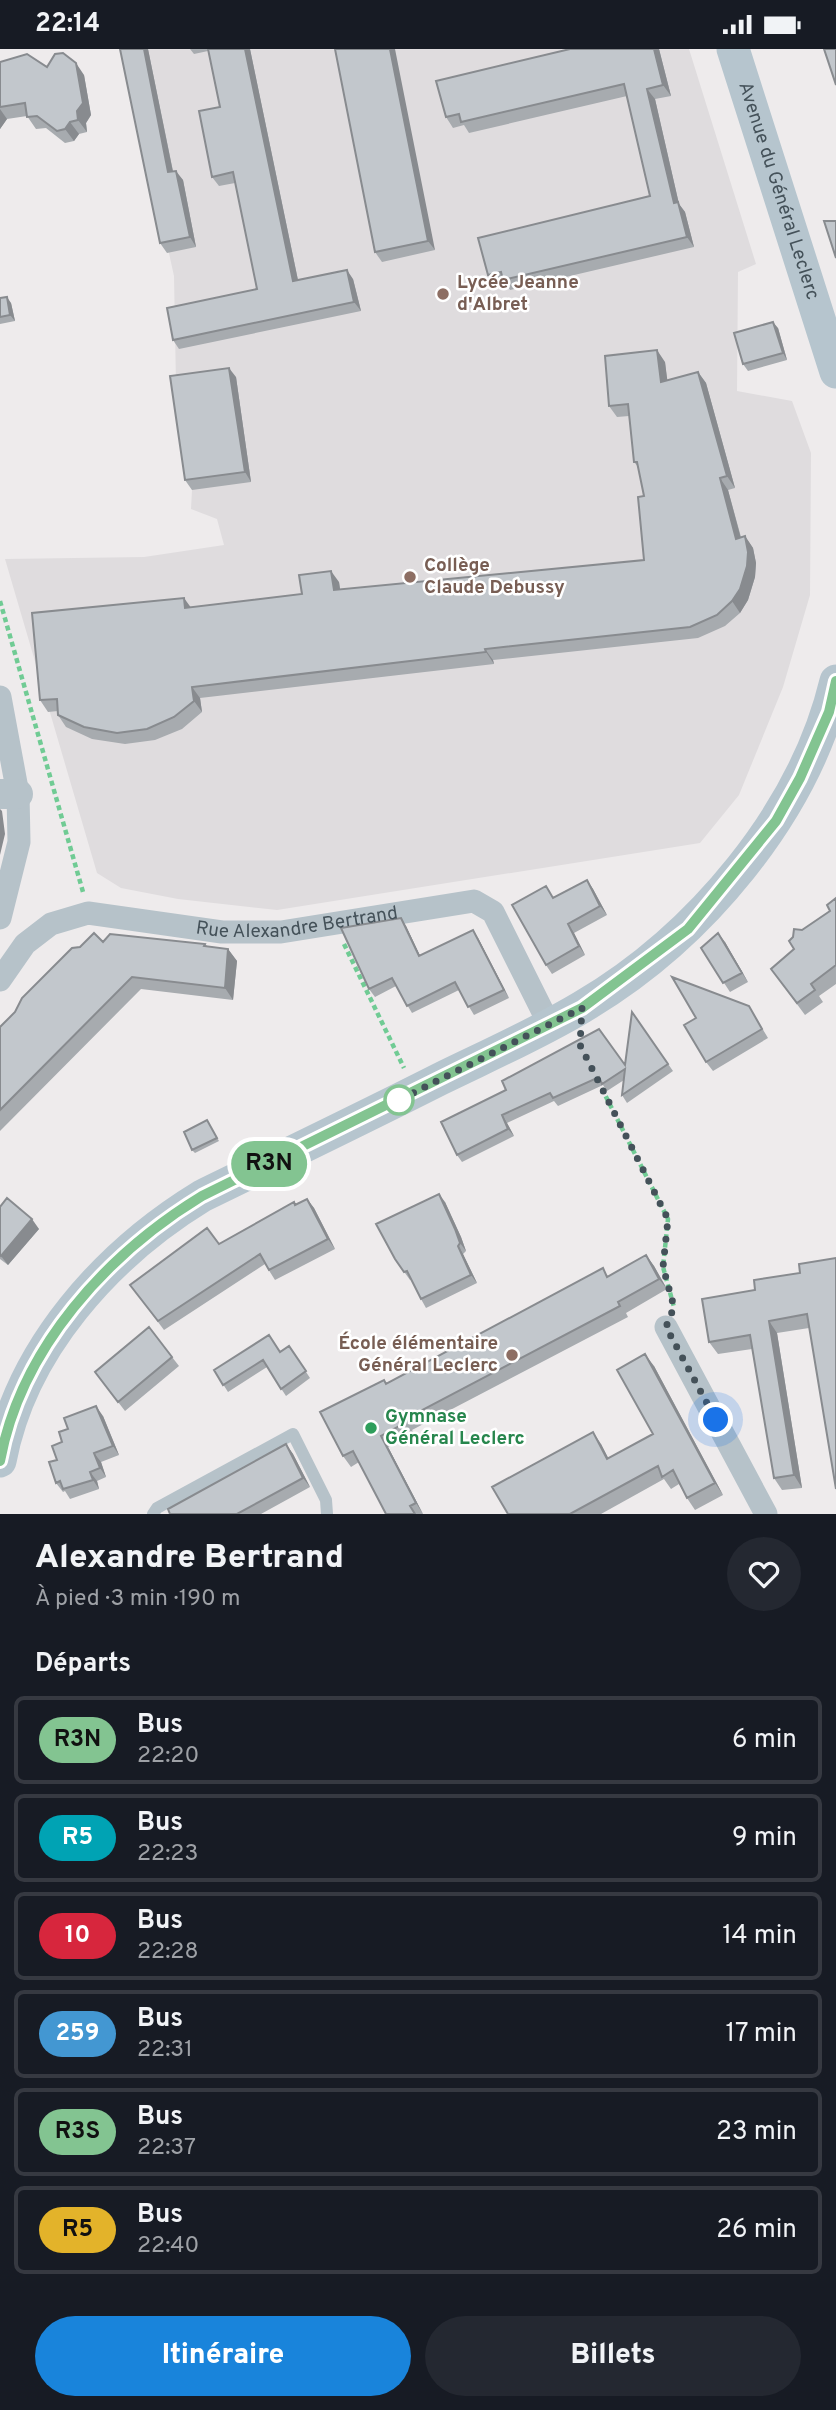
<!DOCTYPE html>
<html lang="fr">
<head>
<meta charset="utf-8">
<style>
	:root { --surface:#171b24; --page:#242831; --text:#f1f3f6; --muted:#9ea1a6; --line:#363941; --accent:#1984db }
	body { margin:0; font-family:Overpass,sans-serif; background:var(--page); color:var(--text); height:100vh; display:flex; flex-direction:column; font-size:26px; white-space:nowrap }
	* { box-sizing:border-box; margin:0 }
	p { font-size:23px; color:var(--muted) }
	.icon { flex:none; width:38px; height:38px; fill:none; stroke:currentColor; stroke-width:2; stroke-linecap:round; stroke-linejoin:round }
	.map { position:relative; height:1465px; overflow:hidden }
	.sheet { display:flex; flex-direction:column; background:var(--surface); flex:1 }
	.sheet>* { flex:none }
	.badge { padding:0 14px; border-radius:23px; font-size:24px; line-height:46px }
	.you { position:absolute; width:35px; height:35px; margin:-18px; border:5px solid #fff; border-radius:50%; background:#1a73e8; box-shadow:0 0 0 10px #1a73e833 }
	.map>.badge { position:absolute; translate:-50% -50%; box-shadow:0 0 0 4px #fff }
	h2 { padding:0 35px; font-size:26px; line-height:63px }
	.round { display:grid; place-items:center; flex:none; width:74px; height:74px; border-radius:37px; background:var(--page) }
	.summary { display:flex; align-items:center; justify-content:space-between; height:119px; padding:0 35px }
	h1 { font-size:33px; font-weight:800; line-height:52px }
	.cta { display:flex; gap:14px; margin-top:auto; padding:14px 35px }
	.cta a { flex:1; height:80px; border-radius:42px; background:var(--accent); color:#fff; font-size:28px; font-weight:800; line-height:80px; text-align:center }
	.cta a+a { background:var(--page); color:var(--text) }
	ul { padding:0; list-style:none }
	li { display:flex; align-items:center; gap:21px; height:88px; margin:0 14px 10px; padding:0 21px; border:4px solid var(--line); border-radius:10px }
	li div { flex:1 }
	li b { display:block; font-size:26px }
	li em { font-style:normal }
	li .badge { min-width:77px; font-weight:700; text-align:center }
	.status { display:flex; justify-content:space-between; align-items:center; height:49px; padding:0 35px; background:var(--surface); direction:ltr }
	.status svg { height:19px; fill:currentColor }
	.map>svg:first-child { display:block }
	.education { fill:#dfdcde }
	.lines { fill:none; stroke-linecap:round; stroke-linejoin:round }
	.path { stroke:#70cb94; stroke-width:4.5; stroke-dasharray:5 3.5; stroke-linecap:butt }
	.service { stroke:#b6c2c9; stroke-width:12 }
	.minor { stroke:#b6c2c9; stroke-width:23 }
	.tertiary { stroke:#b6c2c9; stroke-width:30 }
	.secondary { stroke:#b6c5ce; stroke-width:33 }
	.wall { fill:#a7abaf }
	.shaded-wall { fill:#888b8f }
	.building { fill:#c2c7cc; stroke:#888b8f; stroke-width:2 }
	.line-casing { stroke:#fff; stroke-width:16 }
	.line { stroke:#83c491; stroke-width:10 }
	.walk { stroke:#445159; stroke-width:7; stroke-dasharray:0 12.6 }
	.education-dot { fill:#8d6e63; stroke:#fff; stroke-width:2.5 }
	.stop-dot { fill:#fff; stroke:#83c491; stroke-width:3.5 }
	.leisure-dot { fill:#2e9e5b; stroke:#fff; stroke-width:2.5 }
	.labels { text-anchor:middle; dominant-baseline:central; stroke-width:5; stroke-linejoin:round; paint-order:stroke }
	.street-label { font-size:19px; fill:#445159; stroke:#fff }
	.education-label { font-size:19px; font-weight:bold; fill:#785e54; stroke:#fff; text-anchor:start }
	.leisure-label { font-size:19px; font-weight:bold; fill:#27864d; stroke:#fff; text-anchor:start }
</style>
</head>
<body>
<div class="status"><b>22:14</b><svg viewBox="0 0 49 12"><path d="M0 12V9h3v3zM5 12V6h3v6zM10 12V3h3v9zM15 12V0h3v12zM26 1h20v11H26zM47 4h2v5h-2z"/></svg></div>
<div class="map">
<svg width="836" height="1465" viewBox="0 0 836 1465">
	<rect width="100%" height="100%" fill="#eeebec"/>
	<path class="education" d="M124 0H689L756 215 738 223 737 342 792 352 811 404 810 546 783 638 739 746 700 794 277 861 178 850 121 839 97 824 5 510 144 508 224 496 217 470 191 460 192 441 176 336 174 227Z"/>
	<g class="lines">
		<path class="path" d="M0 552 83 843
			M344 895 404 1019
			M598 1032 668 1170 663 1218 674 1258"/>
		<path class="service" d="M153 1465 157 1459 293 1385 326 1451 327 1465"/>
		<g class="minor">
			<path d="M0 648 18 745 19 793 0 869"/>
			<path id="s1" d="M0 931 25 895 51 875 88 864 222 883H281L474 852 493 863 549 975"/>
			<path d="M666 1278 766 1465"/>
		</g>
		<path class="tertiary" d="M0 745H18"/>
		<g class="secondary">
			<path id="s2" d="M733 0 836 323"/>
			<path d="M0 1412C21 1300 107 1205 202 1147 282 1108 361 1070 440 1030 487 1007 537 985 582 958 699 889 804 765 836 632"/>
		</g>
	</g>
	<path class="wall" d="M120 0H148L173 122 183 131 196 198 167 204 160 194Z
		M190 0H250L298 231 353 230 361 262 179 300 173 291 257 240 235 134 219 137 212 128 220 58 208 2 194 5Z
		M335 0 435 201 382 213 375 203Z
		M659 0 671 47 655 50 679 155 685 163 694 198 510 241 506 234 495 237 488 226 650 147 627 47 469 84 464 76 453 79 446 68Z
		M0 13 47 18 84 26 91 66 86 74 87 83 79 85 74 92 65 94 46 79 36 80 27 67 7 70 0 80Z
		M0 249 11 254 15 272 0 275Z
		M778 279 787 311 748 322 743 315Z
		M665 313 667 331 698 323 706 334 735 439 728 441 741 488 745 487 753 499 756 514 755 528 748 551 740 564 725 577 698 589 493 611 494 615 200 649 202 663 182 680 155 691 125 695 92 690 66 678 58 666V662L48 663 40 651 191 558 302 545 339 533 340 541 644 511V447L639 419 634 413 629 367 617 368 609 357Z
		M236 328 251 433 192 441 185 431Z
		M587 831 593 840 607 866 574 884 585 906 552 925 546 916 554 848Z
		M836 849V935L819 947 823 953 805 966 771 920 794 900 802 881 830 862Z
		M406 877 420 907 478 889 509 949 474 966 459 941 412 964 396 937 375 948 369 940Z
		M103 893 205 895 207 897 228 900 237 912 233 951 141 940 0 1082V978Z
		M725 893 748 933 730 943 701 899Z
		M749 957 768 989 713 1022 706 1013 696 969Z
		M632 963 673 1022 627 1054 622 1046 624 1031 607 1042 603 1036 558 1057 554 1052 507 1074 514 1087 462 1113 457 1106 441 1073 625 1016Z
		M207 1071 219 1092 195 1104 192 1101Z
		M307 1150 314 1159 335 1200 275 1231 265 1215 164 1281 137 1245 219 1195Z
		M445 1153 461 1188 466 1202 463 1205 477 1234 426 1259 421 1250 411 1230 410 1231 395 1210Z
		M0 1158 39 1180 8 1216 0 1210Z
		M646 1206 654 1217 667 1240 626 1264 628 1268 412 1381 414 1384 388 1398 423 1465H386L359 1413 351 1418 343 1407 387 1335 609 1227Z
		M800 1224 809 1279 777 1284 802 1439 782 1441 774 1429 752 1300 718 1305 709 1293 755 1241Z
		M289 1297 310 1329 286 1347 267 1318 228 1343 214 1321 280 1303Z
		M172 1308 179 1317 125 1362 95 1323Z
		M654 1317 723 1446 695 1461 687 1449 679 1435 671 1440 664 1430 601 1465H508L601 1395 608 1409 653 1385Z
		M103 1367 119 1406 101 1413 106 1428 97 1432 99 1440 70 1450 65 1442 63 1443 56 1434 57 1411 62 1393Z
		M286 1395 293 1405 310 1438 261 1465H170Z"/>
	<path class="shaded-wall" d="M144 0H148L175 133 168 123Z
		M245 0H250L300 241 293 232Z
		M390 0H395L435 201 428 192Z
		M654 0H659L671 47 663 36Z
		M76 14 84 26 91 66 86 74 87 83 78 71Z
		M647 40 655 50 679 155 685 163 694 198 687 188 674 154Z
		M0 60 7 70 0 80Z
		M70 73 79 85 74 92 65 80Z
		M176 122 183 131 196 198 190 188Z
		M347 221 353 230 361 262 354 253Z
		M7 248 11 254 15 272 10 266Z
		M773 273 778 279 787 311 783 304Z
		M657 301 665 313 669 344 661 333Z
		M229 319 236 328 251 433 245 423Z
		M698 323 706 334 735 439 727 427Z
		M720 429 728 441 744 501 736 490Z
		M745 487 753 499 756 514 755 528 748 551 740 564 732 552Z
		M331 522 339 533 342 553 334 541Z
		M184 549 192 560 185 559Z
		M485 600 493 611 494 615 486 603Z
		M192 638 200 649 202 663 194 652Z
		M0 760 2 762 5 785 0 806Z
		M587 831 593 840 607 866 600 857Z
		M401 869 406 877 424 915 419 907Z
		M568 875 574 884 585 906 579 897Z
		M473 881 478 889 509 949 504 941Z
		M718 884 725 893 748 933 742 924Z
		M228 900 237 912 233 951 225 939Z
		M502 1066 507 1074 514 1087 508 1080Z
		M439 1145 445 1153 461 1188 466 1202 460 1194Z
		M307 1150 314 1159 335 1200 328 1190Z
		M32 1170 39 1180 8 1216 1 1207Z
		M458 1197 463 1205 477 1234 471 1226Z
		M646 1206 654 1217 667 1240 659 1230Z
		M769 1272 777 1284 802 1439 794 1426Z
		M645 1305 654 1317 723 1446 715 1434Z
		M96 1357 103 1367 119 1406 113 1397Z
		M593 1383 601 1395 615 1422 607 1410Z
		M381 1387 388 1398 423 1465 416 1454Z
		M286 1395 293 1405 310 1438 303 1429Z
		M94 1404 101 1413 106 1428 100 1419Z
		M90 1423 97 1432 99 1440 93 1431Z"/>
	<path class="building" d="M120 0H144L168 123 176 122 190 188 160 194Z
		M208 0H245L293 232 347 221 354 253 173 291 167 259 257 240 233 123 212 128 199 62 220 58Z
		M335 0H390L428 192 375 203Z
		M570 0H654L663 36 647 40 674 154 678 153 687 188 503 231 501 223 488 226 478 189 650 147 624 35 461 73 459 65 446 68 436 32Z
		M824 0H836V36Z
		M63 4 76 14 83 54 77 62 78 71 70 73 65 80 57 82 37 67 27 68 25 54 0 58V13L27 5 47 18 55 5Z
		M824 172H836V209Z
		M7 248 10 266 0 268V249Z
		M773 273 783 304 743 315 734 284Z
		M657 301 661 333 698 323 727 427 720 429 736 490 745 487 748 503 747 517 740 540 732 552 717 566 690 578 485 600 486 603 192 638 194 652 174 668 147 680 117 684 84 678 58 666 57 650 40 651 32 564 184 549 185 559 302 545 299 526 331 522 334 541 644 511 638 448 644 447 637 413H634L628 355 609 357 605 307Z
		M229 319 245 423 185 431 170 327Z
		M587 831 600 857 568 875 579 897 546 916 512 856 546 837 553 849Z
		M836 849V916L811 935 815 941 797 954 771 920 794 900 789 892 793 888 794 880 802 881 830 862 827 856Z
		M401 869 419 907 473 881 504 941 468 958 455 933 407 957 392 929 369 940 341 879Z
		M94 884 103 893 110 885 205 895 204 897 228 900 225 939 132 928 0 1061V978L15 963 22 949 72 899 80 898Z
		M718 884 742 924 723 934 701 899Z
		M672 928 749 957 762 980 706 1013 684 976 696 969Z
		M632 963 668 1015 622 1046 625 1020 602 1035 599 1028 553 1049 550 1044 502 1066 508 1080 457 1106 441 1073 506 1041 502 1032 599 980 625 1016Z
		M207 1071 217 1089 192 1101 184 1083Z
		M439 1145 455 1180 460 1194 458 1197 471 1226 421 1250 407 1222 404 1223 395 1210 376 1175Z
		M7 1149 32 1170 1 1207 0 1206V1158Z
		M307 1150 328 1190 269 1221 260 1205 158 1272 130 1236 207 1179 219 1195 294 1153 295 1156Z
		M646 1206 659 1230 618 1253 620 1257 405 1370 407 1373 381 1387 416 1454 410 1457 415 1465H386L353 1402 343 1407 320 1363 384 1331 386 1335 603 1219 607 1228Z
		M836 1209V1440L807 1265 769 1272 794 1426 774 1429 750 1286 709 1293 702 1250 755 1241 754 1231 800 1224 799 1215Z
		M149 1278 172 1308 118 1353 95 1323Z
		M269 1286 280 1303 289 1297 306 1322 281 1340 263 1311 223 1336 214 1321Z
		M645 1305 715 1434 687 1449 673 1421 662 1428 658 1417 570 1465H508L492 1438 593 1383 607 1410 653 1385 617 1321Z
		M96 1357 113 1397 94 1404 100 1419 90 1423 93 1431 63 1440 60 1432 56 1434 49 1413 57 1411 52 1397 62 1393 59 1383 68 1380 64 1369Z
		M286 1395 303 1429 237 1465H170L168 1460Z"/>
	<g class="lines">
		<defs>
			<path id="line" d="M0 1412C21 1299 107 1205 202 1147L582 959 688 880 776 772 800 729 829 663 836 632"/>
		</defs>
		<use href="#line" class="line-casing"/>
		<use href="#line" class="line"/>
		<path class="walk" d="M399 1051 395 1053 582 959 580 996 668 1170 663 1218 674 1258 666 1278 716 1371"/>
	</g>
	<g class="education-dot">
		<circle cx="443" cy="245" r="7"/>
		<circle cx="410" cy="528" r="7"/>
		<circle cx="512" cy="1306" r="7"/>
	</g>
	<circle class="stop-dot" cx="399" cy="1051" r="14"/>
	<circle class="leisure-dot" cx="371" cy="1379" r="7"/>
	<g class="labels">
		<g class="street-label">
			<text stroke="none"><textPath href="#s2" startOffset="149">Avenue du Général Leclerc</textPath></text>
			<text stroke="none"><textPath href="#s1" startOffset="326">Rue Alexandre Bertrand</textPath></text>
		</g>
		<g class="education-label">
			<text x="457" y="234">Lycée Jeanne<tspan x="457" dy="22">d'Albret</tspan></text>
			<text x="424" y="517">Collège<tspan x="424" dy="22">Claude Debussy</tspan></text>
			<text x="498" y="1295" text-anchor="end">École élémentaire<tspan x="498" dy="22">Général Leclerc</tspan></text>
		</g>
		<g class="leisure-label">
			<text x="385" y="1368">Gymnase<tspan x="385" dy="22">Général Leclerc</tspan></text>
		</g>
	</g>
</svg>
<div class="you" style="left:716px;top:1371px"></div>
<b class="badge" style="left:269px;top:1115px;background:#83c491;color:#111">R3N</b>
</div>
<section class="sheet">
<div class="summary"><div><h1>Alexandre Bertrand</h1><p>À pied · 3 min · 190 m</p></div><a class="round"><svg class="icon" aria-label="heart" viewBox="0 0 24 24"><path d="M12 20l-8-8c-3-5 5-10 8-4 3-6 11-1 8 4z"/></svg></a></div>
<h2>Départs</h2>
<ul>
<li><span class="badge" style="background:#83c491;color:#111">R3N</span><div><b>Bus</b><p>22:20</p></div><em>6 min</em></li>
<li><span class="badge" style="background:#00a3b4;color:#fff">R5</span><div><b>Bus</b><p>22:23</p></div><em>9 min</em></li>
<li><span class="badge" style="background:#d7263d;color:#fff">10</span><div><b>Bus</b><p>22:28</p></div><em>14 min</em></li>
<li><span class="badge" style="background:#4397d2;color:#fff">259</span><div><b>Bus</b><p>22:31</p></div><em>17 min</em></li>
<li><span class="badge" style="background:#83c491;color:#111">R3S</span><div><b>Bus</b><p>22:37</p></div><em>23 min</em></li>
<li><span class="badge" style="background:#e3b32a;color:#111">R5</span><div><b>Bus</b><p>22:40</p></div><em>26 min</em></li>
</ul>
<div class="cta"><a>Itinéraire</a><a>Billets</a></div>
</section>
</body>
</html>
